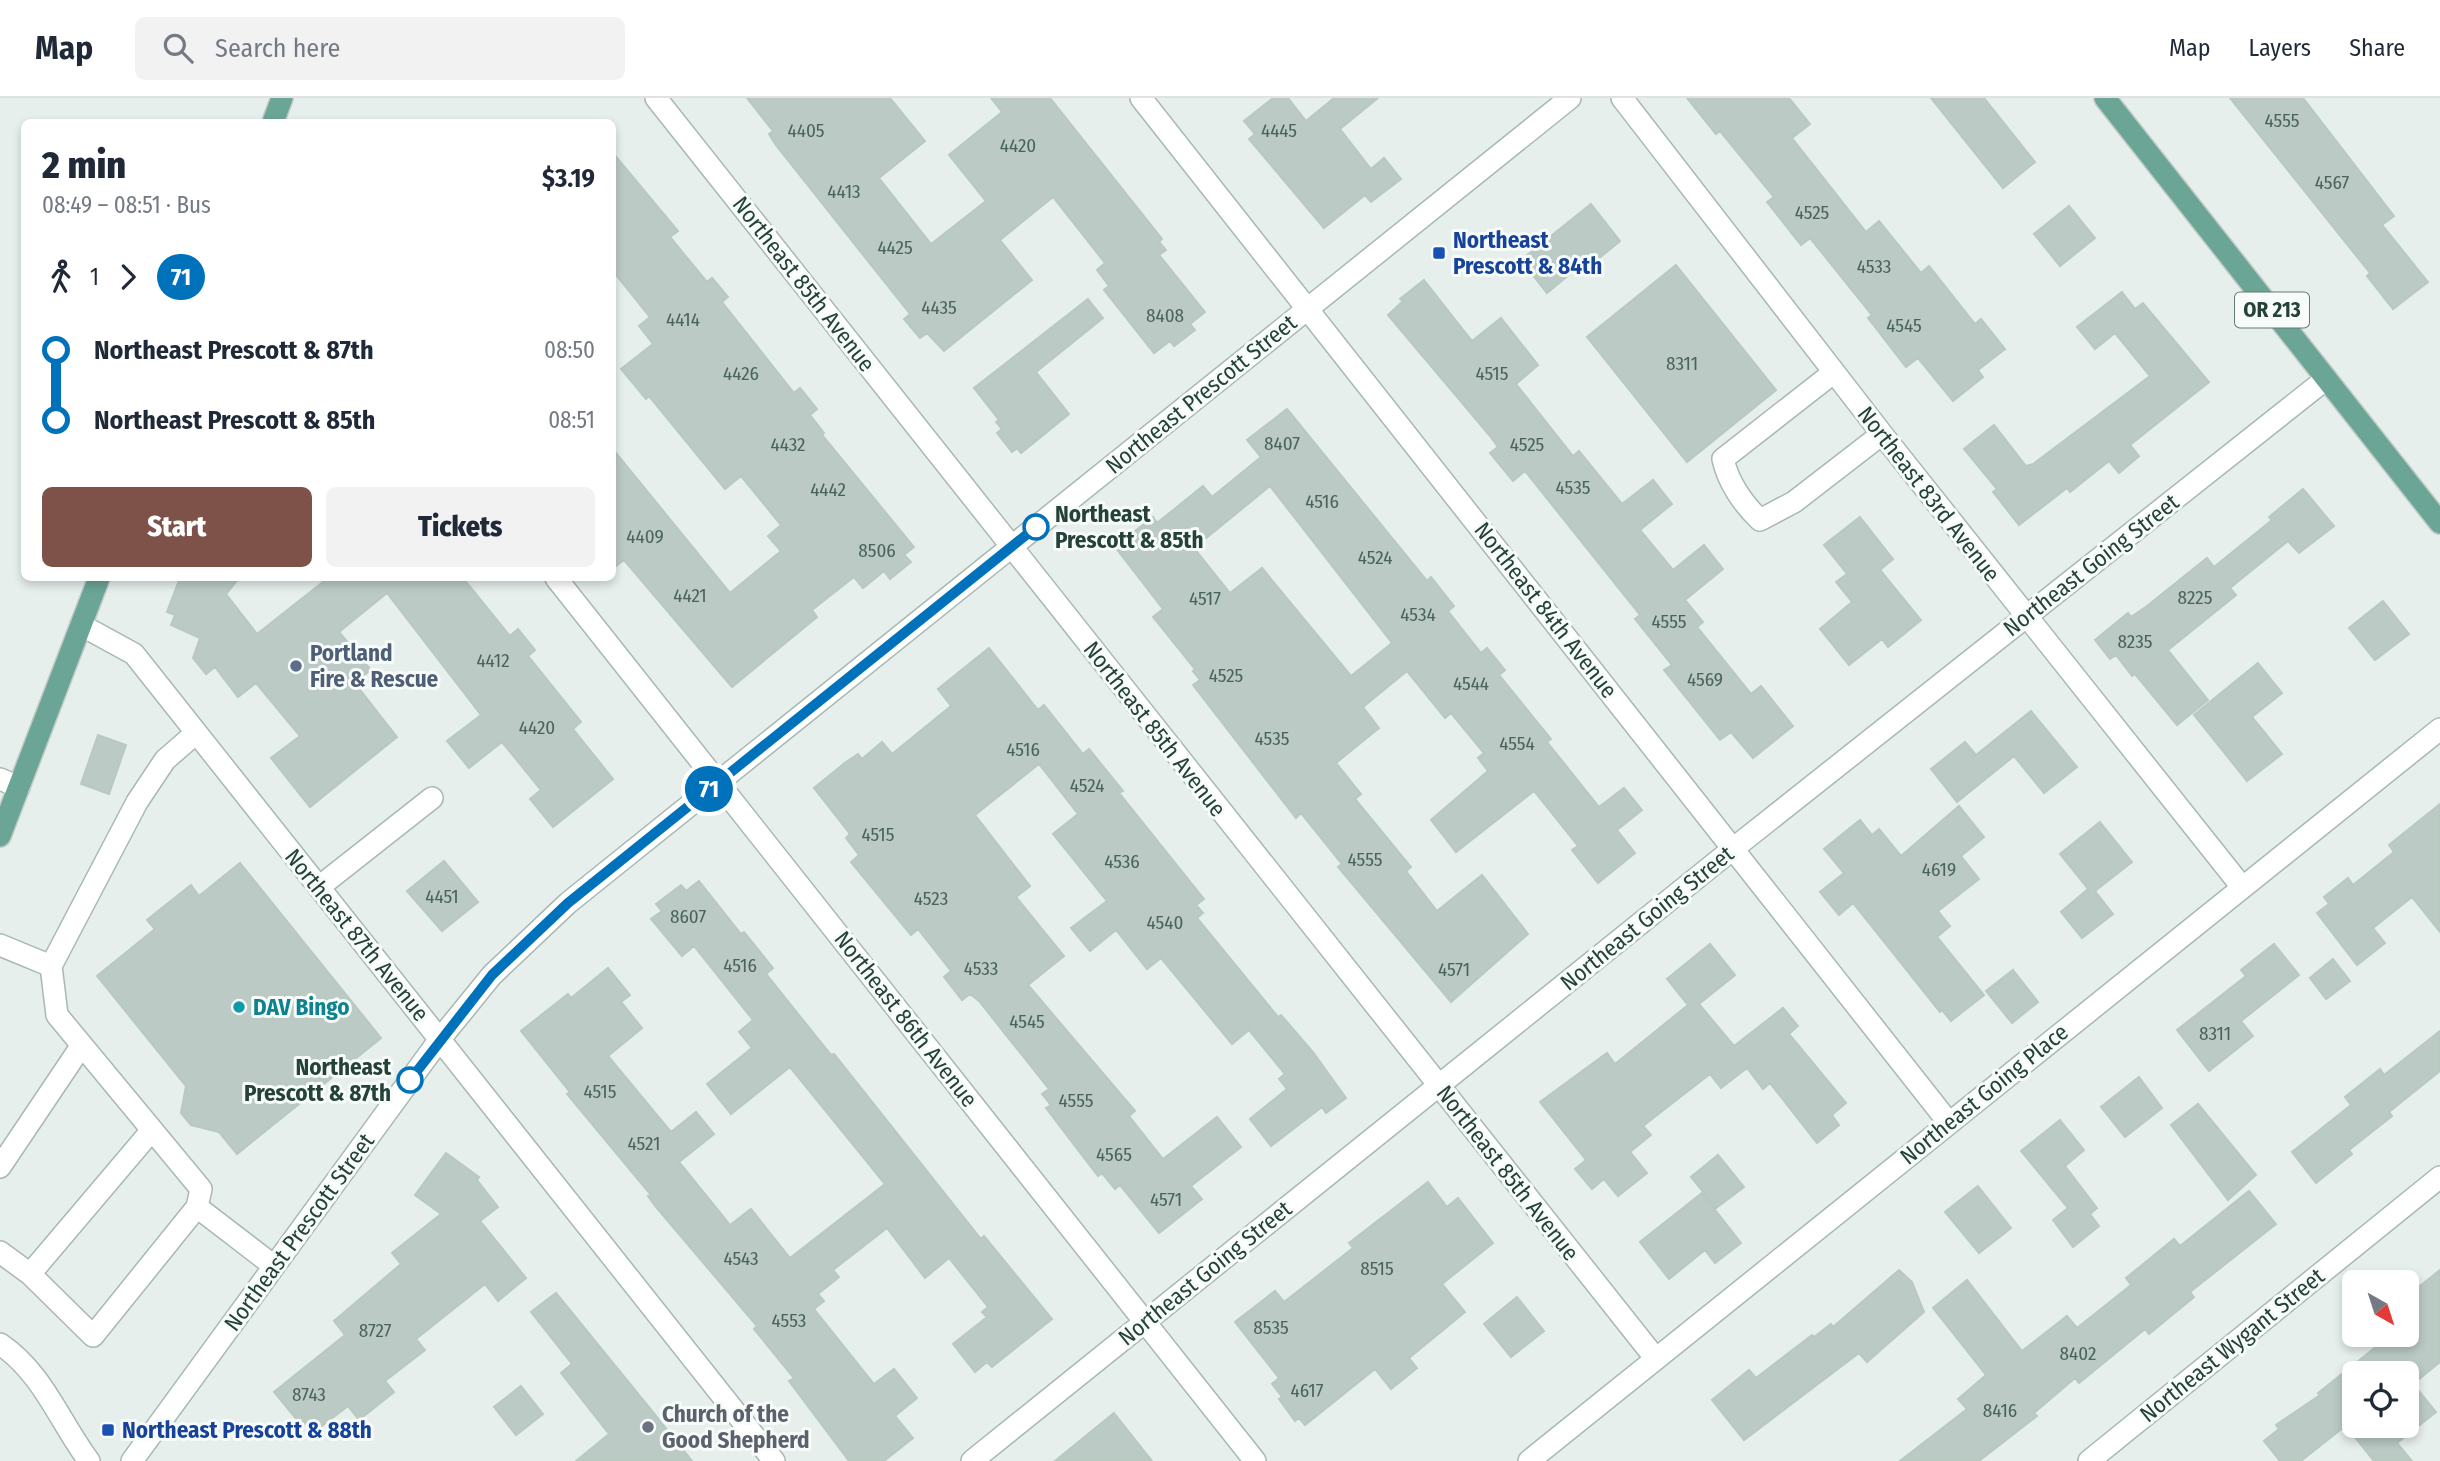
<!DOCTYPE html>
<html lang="en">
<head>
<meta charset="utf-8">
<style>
	:root { --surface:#fff; --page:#f2f2f3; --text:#1f2937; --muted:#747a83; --line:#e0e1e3; --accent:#7f5249 }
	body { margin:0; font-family:"Fira Sans Condensed",sans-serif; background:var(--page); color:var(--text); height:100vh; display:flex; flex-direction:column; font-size:26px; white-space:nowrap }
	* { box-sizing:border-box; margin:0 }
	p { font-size:23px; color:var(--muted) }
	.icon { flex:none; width:38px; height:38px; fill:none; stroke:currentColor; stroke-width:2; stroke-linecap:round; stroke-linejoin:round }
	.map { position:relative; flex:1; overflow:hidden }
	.sheet { position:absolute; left:21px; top:21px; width:595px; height:462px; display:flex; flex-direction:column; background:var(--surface); border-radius:10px; box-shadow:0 4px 10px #0003 }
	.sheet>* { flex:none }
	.badge { padding:0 14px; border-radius:23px; font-size:24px; line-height:46px }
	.needle { width:46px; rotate:141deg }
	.controls { position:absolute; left:2342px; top:1172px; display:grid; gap:14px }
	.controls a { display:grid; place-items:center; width:77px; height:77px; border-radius:10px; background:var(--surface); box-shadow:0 4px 10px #0003; font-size:35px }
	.map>.badge { position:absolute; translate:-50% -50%; box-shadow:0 0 0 4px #fff }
	.legs { display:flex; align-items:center; gap:10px; height:77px; padding:0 21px; font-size:23px }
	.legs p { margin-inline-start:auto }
	.headline { display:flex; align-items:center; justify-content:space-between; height:119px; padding:0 21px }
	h1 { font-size:38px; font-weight:800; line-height:52px }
	.primary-button { display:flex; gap:14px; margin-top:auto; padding:14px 21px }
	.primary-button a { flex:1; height:80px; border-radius:10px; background:var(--accent); color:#fff; font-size:28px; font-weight:800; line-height:80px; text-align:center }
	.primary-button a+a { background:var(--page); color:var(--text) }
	ul { padding:0 21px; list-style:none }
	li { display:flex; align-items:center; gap:24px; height:70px; font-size:26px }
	li i { display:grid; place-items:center; width:10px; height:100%; margin:0 9px; background:currentColor }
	li i::after { content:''; width:18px; height:18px; margin:-9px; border:5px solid; border-radius:50%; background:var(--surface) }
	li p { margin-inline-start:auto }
	li:first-child i { background:linear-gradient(#0000 50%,currentColor 0) }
	li:last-child i { background:linear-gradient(currentColor 50%,#0000 0) }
	header { display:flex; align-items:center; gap:42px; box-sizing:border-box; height:98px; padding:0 35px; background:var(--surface); border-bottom:2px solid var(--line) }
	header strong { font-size:33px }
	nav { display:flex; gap:38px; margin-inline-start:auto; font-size:24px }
	.search { width:490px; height:63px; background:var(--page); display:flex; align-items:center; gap:18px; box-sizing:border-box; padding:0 24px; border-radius:10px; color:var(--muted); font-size:26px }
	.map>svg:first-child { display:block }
	.building { fill:#bbcac4; stroke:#b8c9c2; stroke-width:2; fill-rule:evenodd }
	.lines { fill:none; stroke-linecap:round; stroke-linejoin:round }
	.minor-casing { stroke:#a8b8b2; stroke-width:24 }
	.major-casing { stroke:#c2cac8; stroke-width:24 }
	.minor { stroke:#fff; stroke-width:21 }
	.major { stroke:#6aa596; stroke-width:21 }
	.line-1-casing { stroke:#fff; stroke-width:16 }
	.line-1 { stroke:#0072bc; stroke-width:10 }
	.transit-dot { fill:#1a4fb4; stroke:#f7fbf9; stroke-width:2.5 }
	.stop-1-dot { fill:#fff; stroke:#0072bc; stroke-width:3.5 }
	.service-dot { fill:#5c6f8a; stroke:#f7fbf9; stroke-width:2.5 }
	.culture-dot { fill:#0f9aa8; stroke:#f7fbf9; stroke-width:2.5 }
	.worship-dot { fill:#6b7280; stroke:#f7fbf9; stroke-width:2.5 }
	.labels { text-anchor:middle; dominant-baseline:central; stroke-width:6; stroke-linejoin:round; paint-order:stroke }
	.number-label { font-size:19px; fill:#4a645c }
	.shield { fill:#f7fbf9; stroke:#637a73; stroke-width:2 }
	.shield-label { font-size:21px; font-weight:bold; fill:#24423a }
	.transit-label { font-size:23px; font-weight:bold; fill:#164399; stroke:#f7fbf9; text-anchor:start }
	.street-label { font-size:23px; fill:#24423a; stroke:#f7fbf9 }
	.stop-label { font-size:23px; font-weight:bold; fill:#24423a; stroke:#f7fbf9; text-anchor:start }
	.service-label { font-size:23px; font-weight:bold; fill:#4e5e75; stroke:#f7fbf9; text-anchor:start }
	.culture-label { font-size:23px; font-weight:bold; fill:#0d838f; stroke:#f7fbf9; text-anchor:start }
	.worship-label { font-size:23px; font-weight:bold; fill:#5b616d; stroke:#f7fbf9; text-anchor:start }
</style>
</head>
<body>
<header>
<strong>Map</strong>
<div class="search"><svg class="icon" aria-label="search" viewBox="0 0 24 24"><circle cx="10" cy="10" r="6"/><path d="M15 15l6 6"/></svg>Search here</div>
<nav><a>Map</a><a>Layers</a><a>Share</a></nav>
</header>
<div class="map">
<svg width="2440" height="1363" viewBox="0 0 2440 1363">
	<rect width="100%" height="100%" fill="#e6efeb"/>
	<path class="building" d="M747 0H890L925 43 879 80 931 146 986 103 949 57 1002 14 991 0H1050L1162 141 1159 144 1166 152 1159 157 1205 214 1190 226 1195 232 1174 248 1170 243 1154 255 1104 192 1109 188 1097 172 1105 165 1053 99 1000 142 1032 182 944 253 927 235 920 240 904 221 910 216 775 46 769 36 773 33Z
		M1273 0H1288L1306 23 1334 0H1378L1340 31 1371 71 1384 60 1401 81 1371 104 1365 97 1324 130 1249 41 1255 36 1244 23Z
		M1687 0H1789L1810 26 1792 40 1866 134 1879 123 1921 175 1929 168 1975 226 1981 221 2005 251 1978 272 1983 279 1953 303 1918 260 1906 269 1868 220 1872 217 1810 140 1801 147 1767 104 1774 99 1720 33 1716 36Z
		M1931 0H1984L2035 64 2003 90Z
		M2230 0H2303L2394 118 2382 127 2428 184 2393 211 2367 178 2370 175Z
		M612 54 678 133 670 139 707 184 712 180 728 199 722 204 794 295 800 290 817 311 810 317 824 335 822 337 914 449 904 457 911 464 890 481 884 473 863 490 854 479 812 512 817 519 732 589 624 462 612 471V350L730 495 781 453 768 438 781 427 741 378 725 391 649 298 646 301 621 271 653 246 639 228 650 219 612 172Z
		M1591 106 1620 143 1586 171 1582 166 1547 195 1521 162Z
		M2069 108 2095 140 2060 168 2034 136Z
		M1676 167 1776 292 1687 364 1587 239Z
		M1424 182 1472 243 1501 220 1538 267 1516 286 1573 358 1579 353 1622 406 1653 382 1672 406 1640 432 1673 472 1704 447 1723 471 1685 502 1703 524 1697 529 1751 596 1761 588 1793 628 1753 660 1731 634 1720 642 1664 572 1672 567 1635 521 1640 517 1525 373 1513 383 1490 355 1498 349 1490 338 1388 217 1403 203 1400 201Z
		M2122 194 2135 211 2143 205 2209 284 2130 347 2139 358 2119 375 2109 363 2070 394 2067 390 2019 427 1993 394 1997 391 1964 351 1994 327 2026 368 2033 366 2150 278 2115 235 2095 251 2077 229Z
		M1088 201 1103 220 1036 274 1069 316 1021 355 1017 350 1012 354 997 335 1002 331 996 324 999 322 974 290Z
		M1287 311 1427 483 1431 479 1454 508 1448 513 1481 555 1487 550 1505 572 1499 577 1551 641 1547 644 1599 709 1624 690 1642 712 1617 732 1635 755 1598 785 1572 752 1578 748 1534 693 1456 754 1431 722 1488 673 1478 660 1484 655 1451 615 1445 620 1407 573 1363 609 1379 630 1336 665 1361 696 1355 701 1411 769 1406 773 1437 813 1482 777 1528 836 1451 904 1338 769 1342 766 1301 715 1296 720 1193 587 1200 582 1193 573 1195 571 1153 519 1163 511 1115 449 1153 419 1157 425 1203 388 1212 399 1261 359 1247 342ZM1270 388 1392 545 1351 578 1262 470 1230 495 1194 450Z
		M2303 391 2334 428 2299 455 2288 443 2230 490 2236 497 2168 552 2208 602 2177 627 2135 576 2132 578 2116 557 2110 561 2095 542 2128 515 2131 519 2147 508 2207 460 2214 469 2272 422 2269 419Z
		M1860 419 1893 461 1880 472 1921 522 1888 549 1882 541 1849 567 1820 531 1852 504 1836 484 1847 476 1824 447Z
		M180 480H239L226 496 257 536 328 480H463L510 538 518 531 535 552 528 558 581 624 573 631 613 681 553 729 530 701 541 692 502 644 469 670 447 643 481 617 387 495 339 534 371 572 354 584 397 639 310 709 271 660 300 638 256 585 238 599 215 569 206 576 193 560 200 540 171 527 175 517 167 514Z
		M2383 503 2409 536 2375 562 2349 530Z
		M989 550 1038 612 1044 607 1083 656 1089 651 1123 693 1119 695 1204 801 1196 807 1203 815 1197 820 1278 919 1281 917 1313 954 1346 1000 1326 1015 1322 1009 1271 1048 1250 1021 1287 991 1279 981 1285 976 1249 932 1232 946 1161 860 1147 871 1116 832 1090 853 1071 830 1107 803 1053 736 1078 716 1039 666 975 717 1030 788 1016 799 1064 858 1028 887 1135 1013 1129 1018 1163 1061 1217 1019 1241 1049 1191 1088 1202 1101 1159 1135 1120 1087 1115 1091 1102 1075 1098 1078 1046 1010 1051 1007 1042 996 1049 991 979 903 970 896 962 902 944 879 951 873 918 831 911 837 851 764 859 757 846 740 850 736 814 690 846 664 858 656 862 661 882 644 892 656 951 608 938 591Z
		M2258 565 2282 595 2252 619 2282 656 2247 683 2194 617Z
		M2031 613 2077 669 2044 695 2014 658 1957 704 1931 671 1965 644 1976 657Z
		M98 637 126 647 109 696 81 686Z
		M2440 706V834L2412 799 2373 830 2385 845 2357 867 2317 815 2329 806 2324 799 2348 780 2353 787 2394 754 2389 747Z
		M1959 708 1984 739 1961 758 1979 781 1938 813 1950 828 1937 839 1984 897 1951 923 1942 912 1940 914 1853 805 1839 817 1820 794 1844 775 1824 751 1860 722 1872 737 1879 731 1901 758Z
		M2100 724 2132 764 2095 793 2113 816 2082 840 2061 814 2088 791 2060 756Z
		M444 763 478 804 442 833 407 793Z
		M240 765 381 940 237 1056 219 1034 191 1027 181 1015 186 988 97 878 155 831 147 822 191 787 199 798Z
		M699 783 741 836 744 834 773 870 766 876 831 957 834 956 981 1141 984 1138 1052 1221 992 1269 987 1264 975 1274 953 1246 987 1219 982 1214 988 1209 949 1160 925 1180 887 1130 833 1172 839 1179 818 1196 824 1203 814 1211 874 1286 894 1271 917 1300 895 1318 913 1340 884 1363H849L789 1283 794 1280 754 1231 757 1228 655 1108 648 1098 651 1097 567 996 570 994 521 933 568 896 571 900 608 870 630 897 621 904 642 930 608 958 671 1034 696 1014 714 1036 679 1064 730 1127 751 1111 790 1160 885 1086 790 969 731 1016 707 986 752 950 739 934 753 922 694 848 682 858 651 821 662 813 656 806 681 787 686 793Z
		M1710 846 1735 877 1699 906 1734 948 1783 910 1798 928 1789 936 1846 1005 1832 1017 1839 1027 1817 1045 1770 985 1763 991 1747 970 1721 990 1710 976 1643 1028 1651 1037 1630 1054 1647 1075 1618 1098 1604 1081 1592 1091 1575 1071 1586 1062 1540 1004 1607 955 1615 966 1688 907 1667 881Z
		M2274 846 2299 877 2241 923 2253 938 2209 973 2177 932 2246 878 2241 872Z
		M2333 861 2350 883 2326 901 2310 880Z
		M2013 872 2038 904 2012 925 1986 893Z
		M2440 933V973L2389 1014 2392 1018 2349 1052 2352 1056 2316 1085 2292 1054 2351 1007 2345 999 2380 971 2384 977Z
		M2139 979 2162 1010 2125 1039 2101 1009Z
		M2198 1006 2256 1077 2228 1102 2171 1027Z
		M2060 1022 2084 1052 2065 1068 2097 1110 2090 1116 2099 1128 2073 1149 2053 1122 2068 1110 2021 1053Z
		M446 1055 479 1079 477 1082 498 1109 480 1123 526 1180 498 1203 485 1186 416 1241 425 1252 385 1283 394 1294 359 1322 348 1308 322 1328 314 1319 302 1328 274 1294 345 1237 334 1223 401 1166 392 1155 441 1116 415 1097Z
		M1718 1057 1744 1089 1716 1110 1691 1079Z
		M1428 1084 1447 1109 1458 1100 1493 1145 1442 1186 1465 1214 1409 1260 1417 1270 1391 1291 1375 1271 1305 1327 1299 1320 1295 1323 1279 1301 1282 1299 1272 1286 1279 1280 1235 1224 1275 1193 1284 1204 1353 1150 1349 1145Z
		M1978 1088 2011 1130 1979 1155 1945 1114Z
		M2249 1093 2276 1126 2190 1194 2194 1199 2149 1236 2145 1231 2079 1285 2075 1280 2034 1315 2037 1318 1979 1363H1900L1967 1311 1958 1301 1986 1277 1933 1210 1967 1182 2022 1253 2067 1218 2077 1230 2131 1187 2126 1180 2174 1141 2180 1148Z
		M1702 1095 1741 1145 1715 1165 1705 1152 1669 1181 1640 1144Z
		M1899 1172 1912 1184 1924 1214 1867 1264 1859 1255 1744 1342 1712 1302 1749 1272 1756 1280 1812 1237 1814 1239 1831 1226 1833 1229Z
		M2440 1172V1264L2413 1286 2436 1314 2397 1345 2412 1363H2374L2346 1328H2406V1276H2354V1321L2301 1363H2280L2264 1343 2279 1331 2276 1327 2320 1297 2318 1295 2391 1237H2406V1199Z
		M556 1195 652 1313 692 1363H576L609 1336 561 1275 572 1266 531 1214Z
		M1517 1199 1544 1233 1511 1259 1484 1226Z
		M521 1288 543 1316 516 1337 494 1309Z
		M1114 1315 1152 1363H1055Z"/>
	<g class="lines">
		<defs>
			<path id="minor" d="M656 0 1656 1261
				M1141 0 1949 1025
				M1622 0 1882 336 2242 789
				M1833 275 1723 361C1728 384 1743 406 1760 422L1794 404 1882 336
				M556 480 1255 1363
				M81 527 134 556 774 1363
				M0 681 19 689
				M319 789 432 700
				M0 847 51 868 57 917 201 1091 197 1109
				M51 868 137 704 165 662 196 635
				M0 1069 82 947
				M0 1154 30 1176 93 1238 197 1109 274 1168
				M30 1176 152 1032
				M0 1246C43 1275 59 1323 89 1363
				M132 1363 440 941 492 877 568 805 1570 0
				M972 1363 1734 750 2326 281
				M1529 1363 2440 631
				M2089 1363 2440 1079"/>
			<path id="major" d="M2105 0 2440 425
				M273 24 282 0
				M0 738 99 480"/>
		</defs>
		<use href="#minor" class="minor-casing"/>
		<use href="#major" class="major-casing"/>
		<use href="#minor" class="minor"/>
		<use href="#major" class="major"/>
	</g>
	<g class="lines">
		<defs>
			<path id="line-1" d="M410 982 492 877 568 805 1036 429"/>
		</defs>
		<use href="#line-1" class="line-1-casing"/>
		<use href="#line-1" class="line-1"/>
	</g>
	<g class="transit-dot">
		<rect x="1432" y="148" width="14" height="14" rx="3.5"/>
		<rect x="101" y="1325" width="14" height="14" rx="3.5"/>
	</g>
	<g class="stop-1-dot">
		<circle cx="1036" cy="429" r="12"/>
		<circle cx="410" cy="982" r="12"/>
	</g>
	<circle class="service-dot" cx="296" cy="568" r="7"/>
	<circle class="culture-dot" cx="239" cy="909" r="7"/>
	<circle class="worship-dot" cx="648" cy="1329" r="7"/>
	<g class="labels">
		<g class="number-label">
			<text x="2282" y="22">4555</text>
			<text x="806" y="32">4405</text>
			<text x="1279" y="32">4445</text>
			<text x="1018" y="47">4420</text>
			<text x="2332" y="84">4567</text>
			<text x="844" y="93">4413</text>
			<text x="1812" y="114">4525</text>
			<text x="895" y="149">4425</text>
			<text x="1874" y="168">4533</text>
			<text x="939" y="209">4435</text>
			<text x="1165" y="217">8408</text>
			<text x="683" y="221">4414</text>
			<text x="1904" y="227">4545</text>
			<text x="1682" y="265">8311</text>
			<text x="741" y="275">4426</text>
			<text x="1492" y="275">4515</text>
			<text x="1282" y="345">8407</text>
			<text x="788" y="346">4432</text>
			<text x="1527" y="346">4525</text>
			<text x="1573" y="389">4535</text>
			<text x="828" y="391">4442</text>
			<text x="1322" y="403">4516</text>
			<text x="645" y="438">4409</text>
			<text x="877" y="452">8506</text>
			<text x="1375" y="459">4524</text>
			<text x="690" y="497">4421</text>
			<text x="2195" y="499">8225</text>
			<text x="1205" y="500">4517</text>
			<text x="1418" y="516">4534</text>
			<text x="1669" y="523">4555</text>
			<text x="2135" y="543">8235</text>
			<text x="493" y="562">4412</text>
			<text x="1226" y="577">4525</text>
			<text x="1705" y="581">4569</text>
			<text x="1471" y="585">4544</text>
			<text x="537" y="629">4420</text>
			<text x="1272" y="640">4535</text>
			<text x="1517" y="645">4554</text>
			<text x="1023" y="651">4516</text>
			<text x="1087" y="687">4524</text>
			<text x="878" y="736">4515</text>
			<text x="1365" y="761">4555</text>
			<text x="1122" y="763">4536</text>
			<text x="1939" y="771">4619</text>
			<text x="442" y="798">4451</text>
			<text x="931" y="800">4523</text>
			<text x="688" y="818">8607</text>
			<text x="1165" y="824">4540</text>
			<text x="740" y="867">4516</text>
			<text x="981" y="870">4533</text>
			<text x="1454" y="871">4571</text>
			<text x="1027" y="923">4545</text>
			<text x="2215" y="935">8311</text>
			<text x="600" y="993">4515</text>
			<text x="1076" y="1002">4555</text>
			<text x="644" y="1045">4521</text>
			<text x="1114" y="1056">4565</text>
			<text x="1166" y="1101">4571</text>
			<text x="741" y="1160">4543</text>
			<text x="1377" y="1170">8515</text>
			<text x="789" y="1222">4553</text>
			<text x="1271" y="1229">8535</text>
			<text x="375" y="1232">8727</text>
			<text x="2078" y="1255">8402</text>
			<text x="1307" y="1292">4617</text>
			<text x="309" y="1296">8743</text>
			<text x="2000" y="1312">8416</text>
		</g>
		<rect class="shield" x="2235" y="194.5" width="74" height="35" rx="5"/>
		<g class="shield-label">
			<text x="2272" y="212">OR 213</text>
		</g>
		<g class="transit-label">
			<text x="1453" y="142">Northeast<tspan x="1453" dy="26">Prescott &amp; 84th</tspan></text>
			<text x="122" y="1332">Northeast Prescott &amp; 88th</text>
		</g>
		<g class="street-label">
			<text transform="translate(804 186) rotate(52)">Northeast 85th Avenue</text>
			<text transform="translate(1201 296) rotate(-39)">Northeast Prescott Street</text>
			<text transform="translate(1929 396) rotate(52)">Northeast 83rd Avenue</text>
			<text transform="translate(2091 467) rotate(-38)">Northeast Going Street</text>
			<text transform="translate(1546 512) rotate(52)">Northeast 84th Avenue</text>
			<text transform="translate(1155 631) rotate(52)">Northeast 85th Avenue</text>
			<text transform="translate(1647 820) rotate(-39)">Northeast Going Street</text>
			<text transform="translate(357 837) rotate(51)">Northeast 87th Avenue</text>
			<text transform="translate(906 921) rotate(52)">Northeast 86th Avenue</text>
			<text transform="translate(1984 996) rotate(-39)">Northeast Going Place</text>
			<text transform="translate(1508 1075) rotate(52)">Northeast 85th Avenue</text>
			<text transform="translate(299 1134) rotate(-54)">Northeast Prescott Street</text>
			<text transform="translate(1205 1175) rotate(-39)">Northeast Going Street</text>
			<text transform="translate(2232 1247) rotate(-39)">Northeast Wygant Street</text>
		</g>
		<g class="stop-label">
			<text x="1055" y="416">Northeast<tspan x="1055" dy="26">Prescott &amp; 85th</tspan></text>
			<text x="391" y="969" text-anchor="end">Northeast<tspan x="391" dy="26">Prescott &amp; 87th</tspan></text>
		</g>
		<g class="service-label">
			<text x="310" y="555">Portland<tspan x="310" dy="26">Fire &amp; Rescue</tspan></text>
		</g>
		<g class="culture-label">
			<text x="253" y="909">DAV Bingo</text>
		</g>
		<g class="worship-label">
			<text x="662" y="1316">Church of the<tspan x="662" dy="26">Good Shepherd</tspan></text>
		</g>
	</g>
</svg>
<div class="controls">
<a><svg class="needle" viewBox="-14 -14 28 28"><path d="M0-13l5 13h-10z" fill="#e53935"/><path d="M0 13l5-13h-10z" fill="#747a83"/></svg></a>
<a><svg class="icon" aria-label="locate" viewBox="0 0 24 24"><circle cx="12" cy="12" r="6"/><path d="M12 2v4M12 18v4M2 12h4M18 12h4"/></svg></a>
</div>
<b class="badge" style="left:709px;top:691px;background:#0072bc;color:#fff">71</b>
<section class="sheet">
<div class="headline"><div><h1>2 min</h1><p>08:49 – 08:51 · Bus</p></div><b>$3.19</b></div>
<div class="legs"><svg class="icon" aria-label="walk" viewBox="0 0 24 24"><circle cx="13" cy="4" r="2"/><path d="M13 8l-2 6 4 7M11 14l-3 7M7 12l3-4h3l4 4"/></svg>1<svg class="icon" aria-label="forward" viewBox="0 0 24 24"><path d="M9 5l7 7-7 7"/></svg><b class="badge" style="background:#0072bc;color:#fff">71</b></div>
<ul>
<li><i style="color:#0072bc"></i><b>Northeast Prescott &amp; 87th</b><p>08:50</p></li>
<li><i style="color:#0072bc"></i><b>Northeast Prescott &amp; 85th</b><p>08:51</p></li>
</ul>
<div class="primary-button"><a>Start</a><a>Tickets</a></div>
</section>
</div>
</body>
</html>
